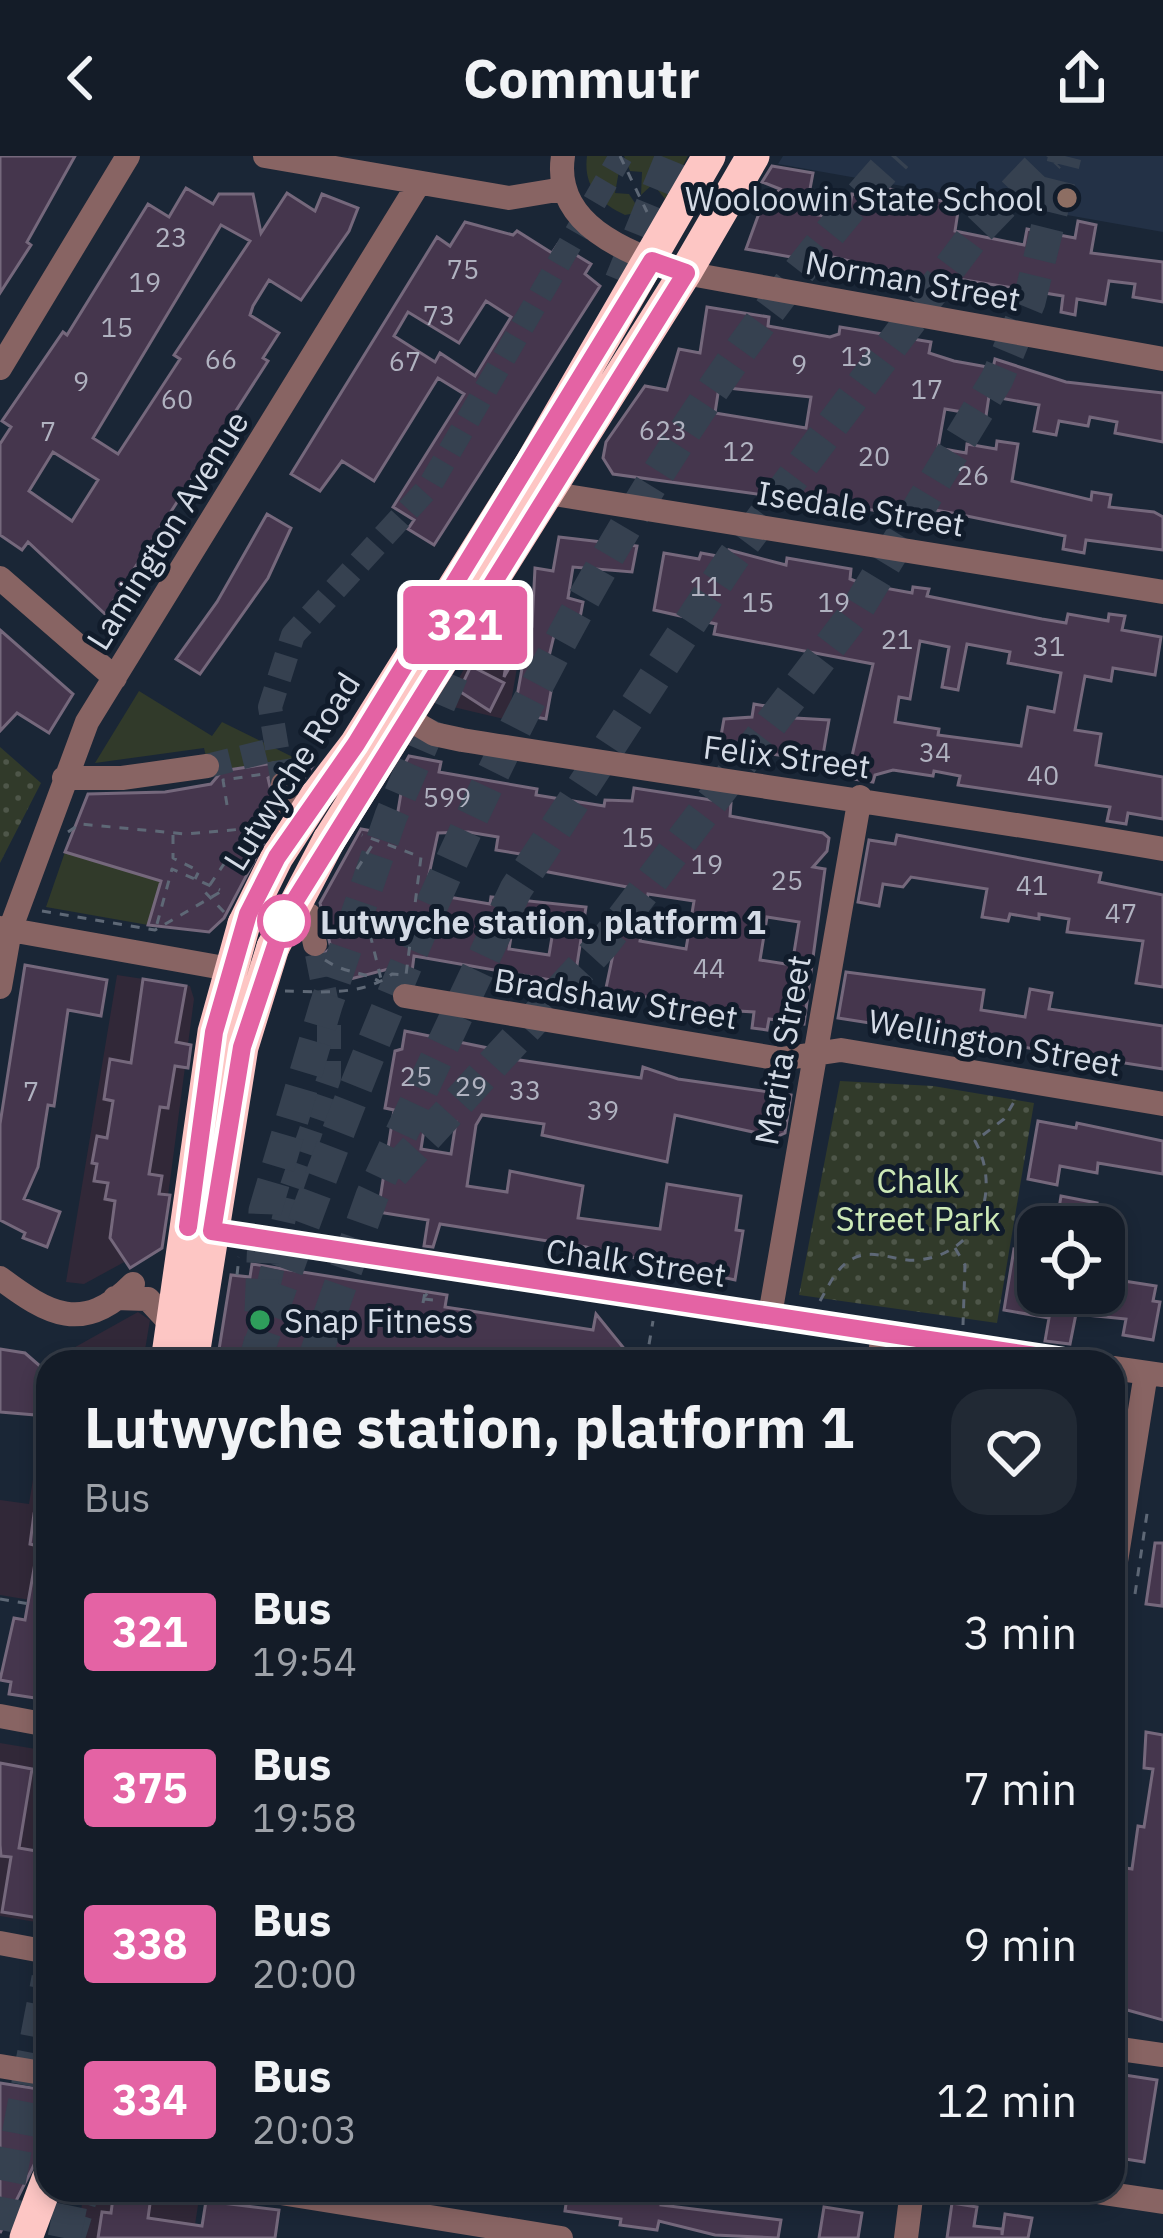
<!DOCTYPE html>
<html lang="en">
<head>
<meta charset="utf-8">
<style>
	:root { --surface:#141c28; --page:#212934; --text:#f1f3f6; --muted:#9da1a8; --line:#333a45 }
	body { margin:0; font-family:"IBM Plex Sans",sans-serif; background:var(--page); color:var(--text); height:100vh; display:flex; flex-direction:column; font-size:45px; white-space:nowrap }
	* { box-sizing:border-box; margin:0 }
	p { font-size:39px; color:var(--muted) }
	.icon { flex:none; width:66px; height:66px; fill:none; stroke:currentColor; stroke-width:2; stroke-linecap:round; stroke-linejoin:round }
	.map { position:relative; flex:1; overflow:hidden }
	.drawer { position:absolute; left:36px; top:1194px; width:1089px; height:852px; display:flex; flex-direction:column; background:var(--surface); border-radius:36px; box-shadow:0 6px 18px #0003,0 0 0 3px var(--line) }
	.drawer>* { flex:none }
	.badge { padding:0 24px; border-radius:9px; font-size:42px; line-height:78px }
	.fabs { position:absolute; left:1017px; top:1050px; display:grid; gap:24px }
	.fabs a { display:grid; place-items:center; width:108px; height:108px; border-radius:24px; background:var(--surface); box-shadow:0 6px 18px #0003,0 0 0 3px var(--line); font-size:60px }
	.map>.badge { position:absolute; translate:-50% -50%; box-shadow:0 0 0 6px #fff }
	.round { display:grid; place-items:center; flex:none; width:126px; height:126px; border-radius:36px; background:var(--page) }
	.headline { display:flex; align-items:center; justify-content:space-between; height:204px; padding:0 48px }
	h1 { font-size:57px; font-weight:800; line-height:90px }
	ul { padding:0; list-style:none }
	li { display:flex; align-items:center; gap:36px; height:156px; padding:0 48px }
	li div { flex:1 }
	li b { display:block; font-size:45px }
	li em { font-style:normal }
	li .badge { min-width:132px; font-weight:700; text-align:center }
	header { display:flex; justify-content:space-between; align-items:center; height:156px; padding:0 48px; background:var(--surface); font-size:54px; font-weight:800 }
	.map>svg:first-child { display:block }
	.commercial { fill:#312838 }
	.built { fill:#233146 }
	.grass { fill:#313a2a }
	.park { fill:url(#park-dots) }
	.building { fill:#45364d; stroke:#75687c; stroke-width:3; fill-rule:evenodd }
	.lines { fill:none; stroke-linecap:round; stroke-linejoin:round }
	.minor-tunnel { stroke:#364150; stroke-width:24; stroke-dasharray:24 12; stroke-linecap:butt }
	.highway-tunnel { stroke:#364150; stroke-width:33; stroke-dasharray:33 16; stroke-linecap:butt }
	.path { stroke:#5e6876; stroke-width:3; stroke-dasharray:9 9; stroke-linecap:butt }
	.minor { stroke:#886463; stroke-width:24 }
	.highway { stroke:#fdc6c4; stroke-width:33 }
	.path-bridge { stroke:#5e6876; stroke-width:3; stroke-dasharray:9 9; stroke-linecap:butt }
	.highway-bridge { stroke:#fdc6c4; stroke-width:33 }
	.line-casing { stroke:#fff; stroke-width:27 }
	.line { stroke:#e463a4; stroke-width:18 }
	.education-dot { fill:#8d6e63; stroke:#111c2b; stroke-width:4.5 }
	.stop-dot { fill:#fff; stroke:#e463a4; stroke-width:6 }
	.leisure-dot { fill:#2e9e5b; stroke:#111c2b; stroke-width:4.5 }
	.labels { text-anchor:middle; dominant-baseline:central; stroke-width:10; stroke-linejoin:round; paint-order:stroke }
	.number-label { font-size:27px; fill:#b0b2c0 }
	.poi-label { font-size:33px; fill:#d4dbe6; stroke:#111c2b; text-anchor:end }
	.street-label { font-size:33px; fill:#d4dbe6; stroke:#111c2b }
	.stop-label { font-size:33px; font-weight:bold; fill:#d4dbe6; stroke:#111c2b; text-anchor:start }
	.park-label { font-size:33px; fill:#cdeab7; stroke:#111c2b }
</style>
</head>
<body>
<header><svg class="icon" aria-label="back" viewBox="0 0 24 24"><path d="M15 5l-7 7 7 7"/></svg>Commutr<svg class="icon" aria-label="share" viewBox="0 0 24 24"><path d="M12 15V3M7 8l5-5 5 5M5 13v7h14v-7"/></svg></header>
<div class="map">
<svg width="1163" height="2082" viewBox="0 0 1163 2082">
	<defs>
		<pattern id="park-dots" width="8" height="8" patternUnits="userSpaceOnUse" patternTransform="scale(3)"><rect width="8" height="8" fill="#313a2a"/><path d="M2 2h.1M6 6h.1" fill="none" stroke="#4e5649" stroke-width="1.8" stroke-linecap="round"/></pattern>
	</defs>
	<rect width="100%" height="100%" fill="#1a2636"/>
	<path class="commercial" d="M479 487 520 494 508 564 449 550 448 541Z
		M117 819 190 830 194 843 163 1078 150 1092 84 1128 66 1126Z
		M138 1156 150 1164 143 1206H52L53 1198 61 1199Z
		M48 1231V1447L0 1439V1344L29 1348Z
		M0 1587 48 1595V1768L0 1760Z
		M84 2034 200 2036 193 2082H77Z"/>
	<path class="built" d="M783 0H1163V76L778 8Z"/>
	<path class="grass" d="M587 0H612L619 15 615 37 629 38 641 56 625 59C599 47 583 30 587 0Z
		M624 0H688L665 43 653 28 641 39 642 16 630 15Z
		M139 535 212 580 222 566 313 611 274 607 210 618 204 592 95 607Z
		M65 696 161 725 148 769 46 751Z"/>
	<path class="park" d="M0 591 41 627 0 707Z
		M840 925 933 930 1034 947 997 1167 799 1139Z"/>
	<path class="building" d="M0 0H75L27 86 31 89 0 137Z
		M772 10 813 17 806 54 813 58 848 64 852 38 888 44 890 33 959 49 955 75 1024 89 1027 73 1075 82 1078 65 1096 69 1091 97 1163 106V146L1133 141 1135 128 1109 125 1105 148 1077 143 1075 159 1061 156 1063 140 940 120 939 126 820 98 819 106 746 93 758 60 780 33 762 26Z
		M186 32 213 48 219 38H253L261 77 287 37 315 55 322 38 358 52 349 75 301 144 269 124 253 150 250 159 279 177 263 202 268 205 105 458 28 386 22 394 0 379V288L11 271 2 265 63 176 67 179 148 48 169 61ZM221 69 250 85 174 199 180 203 118 298 93 282ZM53 296 98 324 72 365 29 335Z
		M465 66 513 79 517 75 552 97 558 88 591 108 585 118 600 130 434 389 408 373 414 364 393 351 464 238 438 222 374 325 342 305 320 335 291 318 437 81 450 90ZM486 145 511 161 475 220 440 197 435 206 394 180 408 156 459 187Z
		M707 151 769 161 768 170 830 181 839 178 840 171 931 186 929 197 954 205 993 212 995 203 1066 226 1163 237V286L1115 277 1117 266 1090 261 1088 270 1059 265 1056 279 1034 275 1039 249 989 240 986 260 945 253 938 292 966 297 967 288 996 293 997 285 1018 288 1012 325 1091 344 1092 336 1111 339 1109 351 1154 356 1163 361V394L1086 384 1084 397 1063 393 1065 380 952 357 896 347 894 357 613 318 603 302 606 286 645 230 667 234 679 193 700 197ZM719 231 811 241 806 272 715 257Z
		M267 358 291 372 268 422 200 518 176 503 217 446Z
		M559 381 637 390 632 416 573 411 568 442 583 446 579 467 558 463 545 517 554 519 546 563 514 557 528 479 504 521 513 467 532 470 535 412 553 415Z
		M729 394 786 409 787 402 851 413 850 423 863 428 912 437 913 431 929 433 927 440 1042 463 1066 467 1068 458 1108 465 1109 458 1125 460 1122 474 1161 481 1155 519 1113 512 1111 525 1085 520 1075 574 1101 578 1096 609 1163 621V663L1128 657 1126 668 1107 665 1110 651 958 629 960 620 934 615 933 620 893 614 875 619 873 626 847 622 873 508 714 478 716 468 654 454 664 397 699 403 701 397 728 402ZM920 485 949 491 942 531 958 534 967 488 1010 496 1008 507 1061 517 1054 556 1028 551 1021 590 938 579 939 573 895 566 899 541 910 543Z
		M0 474 73 538 49 577 17 557 0 575Z
		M471 510 504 527 490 555 459 535Z
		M754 548 778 552 777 561 829 564 822 605 719 591 724 563 752 561Z
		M409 600 441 606 439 616 537 633 536 639 604 650 605 644 632 645 634 632 731 647 730 660 823 677 829 682 827 695 813 711 825 713 804 868 769 863 767 874 752 872 754 856 705 853 703 860 687 858 688 851 677 849 678 844 605 837 627 731 543 715 545 702 496 694 498 681 468 676 438 677 425 737 490 748 491 741 586 751 574 828 414 800 412 816 392 812 347 824 316 804 331 792 320 747 361 673 394 679 404 619 399 618ZM648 738 694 745 686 793 640 785ZM767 761 799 766 792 809 760 804ZM514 763 554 769 549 799 509 793Z
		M274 607 312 611 300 627 287 612 268 622 277 662 224 762 209 776 148 769 161 725 65 696 88 638 165 636 211 628 222 615Z
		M897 679 1101 717 1099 726 1163 739V831L1136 827 1143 785 1067 776 1069 763 1039 758V763L1010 758 1008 765 982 761 987 733 911 721 903 731 883 728 879 750 858 746 869 684 895 688Z
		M25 809 107 824 101 860 68 854 54 950 48 949 38 1011 24 1043 60 1056 47 1091 23 1082 25 1077 0 1064V968Z
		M846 816 984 834 981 854 1025 861 1030 833 1052 837 1049 853 1163 870V913L838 862Z
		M143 823 186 830 176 886 191 889 188 912 175 910 168 952 160 951 149 1018 162 1020 159 1038 170 1039 162 1092 130 1112 110 1082 115 1045 105 1043 108 1027 94 1025 97 1008 92 1007 97 980 107 982 113 945 104 943 110 903 131 907Z
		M405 875 493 893 492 900 641 922 643 911 678 923 791 939 785 977 776 981 675 959 667 1006 542 979 544 968 482 959 476 969 467 1030 507 1036 510 1015 583 1030 578 1062 660 1073 667 1028 741 1040 736 1074 743 1075 735 1124 586 1091 440 1068 433 1091 424 1090 428 1064 378 1056 394 954 385 952 395 895 402 893ZM426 961 456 966 451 998 421 993Z
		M1038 965 1076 972 1077 967 1163 985V1018L1098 1007 1097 1017 1060 1010 1057 1029 1028 1023Z
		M1061 1040 1097 1047 1093 1071H1056Z
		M1014 1093 1031 1096 1030 1102 1038 1103V1137H1104V1129L1123 1132 1124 1125 1156 1130 1153 1145 1160 1146 1153 1184 1123 1179 1126 1163 1076 1158 1070 1188 1045 1185 1049 1162 1004 1154Z
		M252 1108 447 1139 445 1151 593 1174 596 1158 626 1195 624 1206H217L231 1119 250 1121Z
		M0 1193 25 1197 48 1217V1260L0 1256Z
		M34 1358 48 1360V1544L9 1538 11 1526 0 1524 14 1462 25 1464 38 1390 30 1388Z
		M1155 1387H1163L1162 1450 1146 1448Z
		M1146 1576 1163 1579V1864L1113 1850V1710L1132 1713 1138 1670 1144 1671 1153 1613 1144 1612Z
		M0 1607 32 1613 19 1692 48 1697 45 1763 2 1756 11 1701 1 1700 0 1689Z
		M1118 1918 1157 1924 1144 2006 1113 2001Z
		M0 1927 45 1934 35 2007 0 2077Z
		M114 2034H152L148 2062 202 2070 206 2045 279 2054 275 2082H98L102 2056 111 2057Z
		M568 2034H612L662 2042 661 2049 781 2064 778 2082 715 2079 659 2065 657 2074 620 2069 621 2063 565 2055Z
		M952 2047 977 2051 974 2070 1002 2073V2079L1005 2058 1032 2062 1028 2082H947Z
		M824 2051 862 2057 858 2082H819Z"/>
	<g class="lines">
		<path class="minor-tunnel" d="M207 610 276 593
			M283 628 270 551 293 479 429 331 621 0
			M251 1206 290 1036 329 922V859L315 788
			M73 2082 88 2034"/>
		<path class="highway-tunnel" d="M621 125 672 0
			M393 1017 604 787 855 457 997 223 1029 146 1065 0
			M261 1156 265 1055 326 849 391 660 468 481
			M254 1206C402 782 591 337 896 0
			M313 1206 372 1040 516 733 732 403 978 74 1049 0
			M0 2074 48 1822
			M64 2082 74 2034"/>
		<path class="path" d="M620 0 647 56
			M227 649 223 624 264 618
			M68 676 80 668 186 678 243 673
			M173 679V702L199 715 195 723
			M357 713 375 685
			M42 755 155 774 222 735 227 738
			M157 768 172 713 220 734
			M370 778 381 823
			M325 804C348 819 361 814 380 826
			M285 835C321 836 363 840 392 818L406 819 421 701 362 679
			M955 1092 965 1109 963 1169
			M237 1119 239 1101
			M424 1143 434 1144 425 1138
			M820 1145C829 1129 837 1110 854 1102 875 1092 896 1106 918 1104 979 1098 1002 1034 975 985L1004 963 1014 946
			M423 1147 426 1131
			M646 1206 653 1165
			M1135 1438 1148 1351
			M0 1443 48 1451"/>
		<path class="minor" d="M265 0 509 42 563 33
			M563 0C552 71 631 97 685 117L1163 203
			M0 212 128 0
			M548 337 1163 436
			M0 422 115 522
			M407 562 434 578 462 584C696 622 930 653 1163 693
			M64 622H122L207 610
			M283 628 287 649
			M309 759 315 788
			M0 772 263 819
			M0 831 10 774 87 566 419 27
			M405 840 781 903 841 894 1163 948
			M202 1073 1076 1206
			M0 1122C48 1158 83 1179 133 1128
			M115 1142 148 1143 173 1170
			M770 1159 860 641
			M879 1206 883 1176
			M1113 1212 1163 1219
			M1113 1424 1146 1217
			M0 1560 48 1569
			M0 1787 48 1796
			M1113 1892 1163 1899
			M0 1910 48 1918
			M262 2034 561 2082
			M1083 2034 1163 2046
			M906 2082 912 2034"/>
		<path class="highway" d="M317 639 356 588 531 308 709 0
			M329 684 685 117 753 0
			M167 1206 214 876 244 768
			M192 1206 242 891 273 791
			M26 2082 48 2023"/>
		<path class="path-bridge" d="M224 756 205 736 226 705"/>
		<path class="highway-bridge" d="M244 768 277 701 317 639
			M273 791 329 684"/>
	</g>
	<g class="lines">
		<defs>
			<path id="line" d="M188 1071 214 876 248 758 277 701 356 588 652 105 686 117 286 759 242 891 212 1075 1075 1206"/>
		</defs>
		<use href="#line" class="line-casing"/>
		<use href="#line" class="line"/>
	</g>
	<circle class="education-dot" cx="1067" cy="42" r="12"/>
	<circle class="stop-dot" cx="284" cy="765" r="24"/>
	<circle class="leisure-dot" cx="260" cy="1164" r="12"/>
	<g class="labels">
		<g class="number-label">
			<text x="171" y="80">23</text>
			<text x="463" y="112">75</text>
			<text x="145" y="125">19</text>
			<text x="439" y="158">73</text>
			<text x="117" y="170">15</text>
			<text x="857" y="199">13</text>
			<text x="221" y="202">66</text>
			<text x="405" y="204">67</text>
			<text x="799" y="207">9</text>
			<text x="81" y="224">9</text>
			<text x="927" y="232">17</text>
			<text x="177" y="242">60</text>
			<text x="663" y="273">623</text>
			<text x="48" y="274">7</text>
			<text x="739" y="294">12</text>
			<text x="874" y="299">20</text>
			<text x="973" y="318">26</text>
			<text x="706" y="429">11</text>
			<text x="758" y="445">15</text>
			<text x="834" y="445">19</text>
			<text x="897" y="482">21</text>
			<text x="1049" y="489">31</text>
			<text x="935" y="595">34</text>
			<text x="1043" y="618">40</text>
			<text x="447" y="640">599</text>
			<text x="638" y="680">15</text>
			<text x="707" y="707">19</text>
			<text x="787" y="723">25</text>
			<text x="1032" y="728">41</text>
			<text x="1121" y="756">47</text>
			<text x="709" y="811">44</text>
			<text x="416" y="919">25</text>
			<text x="471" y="929">29</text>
			<text x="525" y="933">33</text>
			<text x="31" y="934">7</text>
			<text x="603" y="953">39</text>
		</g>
		<g class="poi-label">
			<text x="1043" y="42">Wooloowin State School</text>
			<text x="284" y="1164" text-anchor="start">Snap Fitness</text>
		</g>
		<g class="street-label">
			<text transform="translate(913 124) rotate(10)">Norman Street</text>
			<text transform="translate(861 352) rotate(9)">Isedale Street</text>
			<text transform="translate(167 374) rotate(-58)">Lamington Avenue</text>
			<text transform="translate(787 600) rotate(7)">Felix Street</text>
			<text transform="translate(291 615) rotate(-58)">Lutwyche Road</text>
			<text transform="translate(616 842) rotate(9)">Bradshaw Street</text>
			<text transform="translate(995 886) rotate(10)">Wellington Street</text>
			<text transform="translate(782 894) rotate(-80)">Marita Street</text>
			<text transform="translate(636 1106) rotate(8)">Chalk Street</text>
		</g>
		<g class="stop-label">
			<text x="320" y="765">Lutwyche station, platform 1</text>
		</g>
		<g class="park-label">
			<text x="918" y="1024">Chalk<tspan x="918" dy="38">Street Park</tspan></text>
		</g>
	</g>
</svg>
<div class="fabs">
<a><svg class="icon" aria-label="locate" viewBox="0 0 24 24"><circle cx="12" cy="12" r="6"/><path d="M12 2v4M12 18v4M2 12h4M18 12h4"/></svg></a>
</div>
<b class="badge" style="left:465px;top:469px;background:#e463a4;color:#fff">321</b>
<section class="drawer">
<div class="headline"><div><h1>Lutwyche station, platform 1</h1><p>Bus</p></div><a class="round"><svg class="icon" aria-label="heart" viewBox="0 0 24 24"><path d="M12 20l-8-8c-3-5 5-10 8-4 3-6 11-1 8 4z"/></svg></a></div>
<ul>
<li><span class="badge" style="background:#e463a4;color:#fff">321</span><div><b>Bus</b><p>19:54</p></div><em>3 min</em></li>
<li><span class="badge" style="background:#e463a4;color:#fff">375</span><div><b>Bus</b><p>19:58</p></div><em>7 min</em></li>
<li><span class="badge" style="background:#e463a4;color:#fff">338</span><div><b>Bus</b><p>20:00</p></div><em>9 min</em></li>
<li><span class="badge" style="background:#e463a4;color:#fff">334</span><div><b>Bus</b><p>20:03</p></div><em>12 min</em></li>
</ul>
</section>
</div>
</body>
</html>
